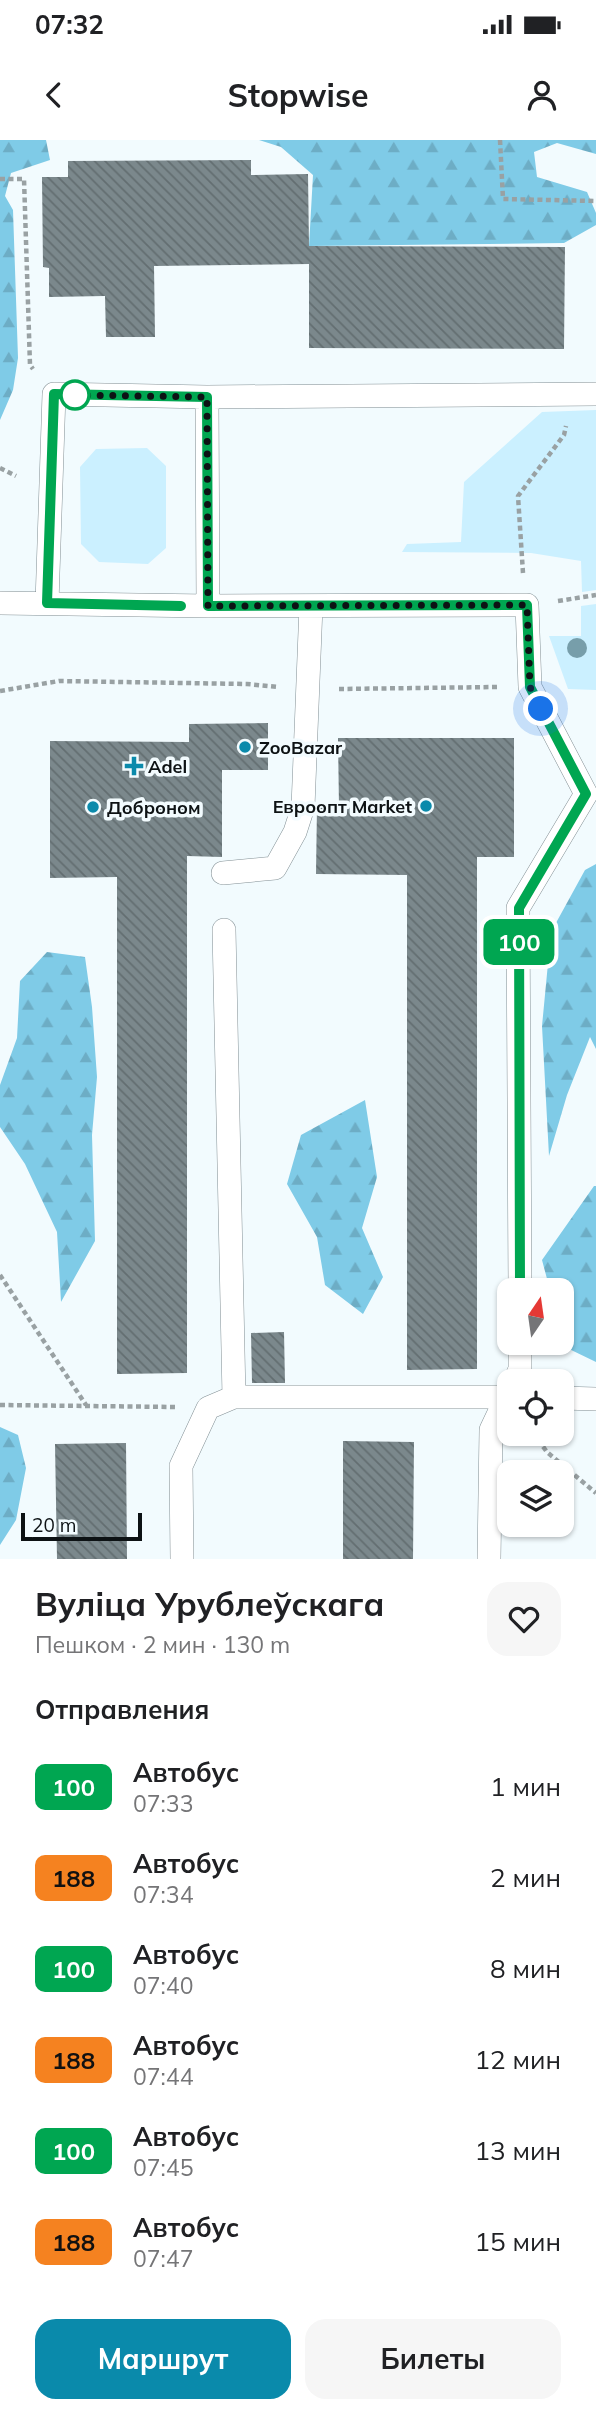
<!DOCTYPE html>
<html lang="ru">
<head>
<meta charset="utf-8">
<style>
	:root { --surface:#fff; --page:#f6f6f6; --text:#202124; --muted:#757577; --accent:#0a8aab }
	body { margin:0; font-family:Mulish,sans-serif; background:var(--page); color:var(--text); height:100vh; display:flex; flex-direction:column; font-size:26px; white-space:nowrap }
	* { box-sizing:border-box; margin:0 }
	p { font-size:23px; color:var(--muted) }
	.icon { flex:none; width:38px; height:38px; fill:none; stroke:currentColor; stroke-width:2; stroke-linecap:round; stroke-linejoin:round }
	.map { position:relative; height:1419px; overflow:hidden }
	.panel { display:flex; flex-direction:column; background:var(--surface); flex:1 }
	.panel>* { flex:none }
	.badge { padding:0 14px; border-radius:10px; font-size:24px; line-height:46px }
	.needle { width:46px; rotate:13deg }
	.buttons { position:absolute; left:497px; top:1138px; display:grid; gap:14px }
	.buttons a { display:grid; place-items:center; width:77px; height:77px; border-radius:14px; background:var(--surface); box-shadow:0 2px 5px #0004; font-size:35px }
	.scale { position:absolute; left:21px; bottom:18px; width:121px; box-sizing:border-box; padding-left:7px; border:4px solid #0d1214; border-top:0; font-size:19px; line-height:24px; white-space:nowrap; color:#0d1214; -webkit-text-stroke:5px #f2fbfe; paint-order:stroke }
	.you { position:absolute; width:35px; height:35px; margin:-18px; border:5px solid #fff; border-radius:50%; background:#1a73e8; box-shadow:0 0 0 10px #1a73e833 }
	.map>.badge { position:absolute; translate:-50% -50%; box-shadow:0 0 0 4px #fff }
	h2 { padding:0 35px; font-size:26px; line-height:63px }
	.round { display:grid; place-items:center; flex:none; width:74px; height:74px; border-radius:21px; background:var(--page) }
	.headline { display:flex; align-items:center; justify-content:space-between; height:119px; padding:0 35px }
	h1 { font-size:33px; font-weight:700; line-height:52px }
	.action { display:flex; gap:14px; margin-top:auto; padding:14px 35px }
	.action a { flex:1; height:80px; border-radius:21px; background:var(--accent); color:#fff; font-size:28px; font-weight:700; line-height:80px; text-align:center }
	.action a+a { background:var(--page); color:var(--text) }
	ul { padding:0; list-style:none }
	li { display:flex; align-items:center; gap:21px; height:91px; padding:0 35px }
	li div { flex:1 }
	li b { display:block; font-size:26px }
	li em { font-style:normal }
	li .badge { min-width:77px; font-weight:700; text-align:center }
	.status { display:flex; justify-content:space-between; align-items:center; height:49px; padding:0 35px; background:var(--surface); direction:ltr }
	.status svg { height:19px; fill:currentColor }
	header { display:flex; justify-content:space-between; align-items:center; height:91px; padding:0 35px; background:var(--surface); font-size:32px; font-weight:700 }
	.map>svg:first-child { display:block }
	.grass { fill:#cbf0ff }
	.forest { fill:url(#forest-firs) }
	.building { fill:url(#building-back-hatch) }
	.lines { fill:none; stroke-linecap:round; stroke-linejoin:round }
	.lane-casing { stroke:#839095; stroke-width:24 }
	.path { stroke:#99a1a3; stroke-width:4.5; stroke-dasharray:5 3.5; stroke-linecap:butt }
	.lane { stroke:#fff; stroke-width:23 }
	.tree { fill:#779eaa }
	.line-casing { stroke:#fff; stroke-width:16 }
	.line { stroke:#00a651; stroke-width:10 }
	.walk { stroke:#0d1214; stroke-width:7; stroke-dasharray:0 12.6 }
	.stop-dot { fill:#fff; stroke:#00a651; stroke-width:3.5 }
	.poi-dot { fill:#0a8aab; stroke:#f2fbfe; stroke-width:2.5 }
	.labels { text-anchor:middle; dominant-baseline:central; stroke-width:7; stroke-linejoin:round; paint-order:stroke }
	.poi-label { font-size:18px; font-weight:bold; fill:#0d1214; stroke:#f2fbfe; text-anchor:start }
</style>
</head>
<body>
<div class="status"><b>07:32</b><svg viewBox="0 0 49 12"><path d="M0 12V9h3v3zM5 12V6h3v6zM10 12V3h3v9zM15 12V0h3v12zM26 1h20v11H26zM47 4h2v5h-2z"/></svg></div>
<header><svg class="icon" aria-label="back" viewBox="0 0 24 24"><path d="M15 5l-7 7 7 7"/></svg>Stopwise<svg class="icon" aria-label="person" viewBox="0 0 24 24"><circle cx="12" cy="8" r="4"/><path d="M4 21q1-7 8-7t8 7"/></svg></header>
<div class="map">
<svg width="596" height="1419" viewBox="0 0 596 1419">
	<defs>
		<pattern id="forest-firs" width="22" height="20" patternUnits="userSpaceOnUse" patternTransform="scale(1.75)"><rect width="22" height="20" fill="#7fcbe7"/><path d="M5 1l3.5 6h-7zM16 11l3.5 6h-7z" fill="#6dadc5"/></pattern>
		<pattern id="building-back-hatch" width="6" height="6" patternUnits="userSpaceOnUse" patternTransform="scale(1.75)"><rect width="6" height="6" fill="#7b888c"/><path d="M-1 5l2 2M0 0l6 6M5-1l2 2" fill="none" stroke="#636e71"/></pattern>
	</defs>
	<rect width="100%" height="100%" fill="#f2fbfe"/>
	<path class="grass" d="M596 270V450L582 452 581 421 531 413 402 412 407 404 461 402 464 342 542 272Z
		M147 308 166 326V408L148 424 99 422 81 404 80 327 96 309Z
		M596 464V550L568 549 549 496H581V466Z"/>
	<path class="forest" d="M0 0H46L50 20 11 33 5 56 13 70 18 218 13 250 0 280Z
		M259 0H596V14L557 3 534 12 537 37 587 52 596 73V85L564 103 309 106 313 35 281 7Z
		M596 724V909L590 897 567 955 549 1016 542 886 551 792 585 730Z
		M47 812 85 817 92 867 97 937 92 995 95 1101 61 1162 57 1092 25 1024 0 987V945L17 898 20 841Z
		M365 960 377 1037 362 1088 383 1137 363 1174 325 1145 317 1097 287 1044 301 995Z
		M594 1046H596V1222L567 1208 562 1190V1150H550L542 1120Z
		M0 1287 18 1295 26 1328 16 1380 0 1405Z"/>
	<path class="building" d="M251 20V35L308 34 309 106 565 107 564 209 309 208V124L154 126 155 197H106L105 156 49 157V128L43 127 42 37H68V21Z
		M268 583V630H222V717L187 716V1233L117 1234V737L50 738V601L189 602V584Z
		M338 598H514V717H477V1229L407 1230V735L316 734 317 666 339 667Z
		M284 1192 285 1243H252L251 1193Z
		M343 1301 414 1302 413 1419H343Z
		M126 1303 127 1419H57L55 1304Z"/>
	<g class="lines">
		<defs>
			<path id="lane" d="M0 463 208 466 527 465 530 547 586 654 518 768 520 1150
				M47 463 54 254 207 257
				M208 466 207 257 596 254
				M223 733 275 728 295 692 303 667 311 466
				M224 790 234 1257
				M515 1241 520 1229V1202
				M562 1258 596 1259
				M182 1419 181 1326 208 1268 234 1257H509
				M489 1419 491 1290 509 1252"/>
		</defs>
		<use href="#lane" class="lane-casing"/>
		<path class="path" d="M500 0 503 59 596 61
			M0 39H24L30 225 33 229
			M0 328 16 336
			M523 433 518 356 564 295 566 286
			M558 461 596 455
			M339 549 498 547
			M0 551 59 541 247 544 278 547
			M0 1135 86 1265
			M0 1265 175 1267
			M533 1293 547 1312 596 1353"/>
		<use href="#lane" class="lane"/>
	</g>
	<circle class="tree" cx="577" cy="508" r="10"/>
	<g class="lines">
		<defs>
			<path id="line" d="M181 466 47 463 54 254 207 257 208 466 527 465 530 547 586 654 519 768 520 1150"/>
		</defs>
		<use href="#line" class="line-casing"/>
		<use href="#line" class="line"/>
		<path class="walk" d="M75 255 207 257 208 466 527 465 530 547 541 569"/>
	</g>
	<circle class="stop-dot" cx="75" cy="255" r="14"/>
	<g class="poi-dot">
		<circle cx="245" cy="607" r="7"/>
		<path d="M130.5 615.5h7v7h7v7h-7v7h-7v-7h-7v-7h7z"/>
		<circle cx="426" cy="666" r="7"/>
		<circle cx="93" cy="667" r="7"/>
	</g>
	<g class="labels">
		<g class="poi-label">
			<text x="259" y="607">ZooBazar</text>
			<text x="148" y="626">Adel</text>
			<text x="412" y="666" text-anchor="end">Евроопт Market</text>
			<text x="107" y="667">Доброном</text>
		</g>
	</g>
</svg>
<div class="buttons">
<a><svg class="needle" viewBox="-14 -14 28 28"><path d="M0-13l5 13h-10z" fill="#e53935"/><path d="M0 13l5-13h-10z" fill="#757577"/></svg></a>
<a><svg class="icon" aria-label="locate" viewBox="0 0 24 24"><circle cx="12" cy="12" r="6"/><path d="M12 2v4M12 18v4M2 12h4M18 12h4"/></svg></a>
<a><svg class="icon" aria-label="layers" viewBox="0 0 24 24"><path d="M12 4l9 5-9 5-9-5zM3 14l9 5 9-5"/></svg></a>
</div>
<div class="scale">20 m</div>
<div class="you" style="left:541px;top:569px"></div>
<b class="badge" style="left:519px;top:802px;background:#00a651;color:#fff">100</b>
</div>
<section class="panel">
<div class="headline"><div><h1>Вуліца Урублеўскага</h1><p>Пешком · 2 мин · 130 m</p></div><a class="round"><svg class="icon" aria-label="heart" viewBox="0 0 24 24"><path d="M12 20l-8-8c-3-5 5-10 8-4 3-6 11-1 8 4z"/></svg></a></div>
<h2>Отправления</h2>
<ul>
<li><span class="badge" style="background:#00a651;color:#fff">100</span><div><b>Автобус</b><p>07:33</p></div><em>1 мин</em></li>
<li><span class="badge" style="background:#f58220;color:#111">188</span><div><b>Автобус</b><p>07:34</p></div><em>2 мин</em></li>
<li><span class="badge" style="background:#00a651;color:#fff">100</span><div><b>Автобус</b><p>07:40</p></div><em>8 мин</em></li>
<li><span class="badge" style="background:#f58220;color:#111">188</span><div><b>Автобус</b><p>07:44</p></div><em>12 мин</em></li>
<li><span class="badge" style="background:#00a651;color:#fff">100</span><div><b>Автобус</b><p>07:45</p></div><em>13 мин</em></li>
<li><span class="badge" style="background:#f58220;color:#111">188</span><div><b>Автобус</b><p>07:47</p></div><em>15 мин</em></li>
</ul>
<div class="action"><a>Маршрут</a><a>Билеты</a></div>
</section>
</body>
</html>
